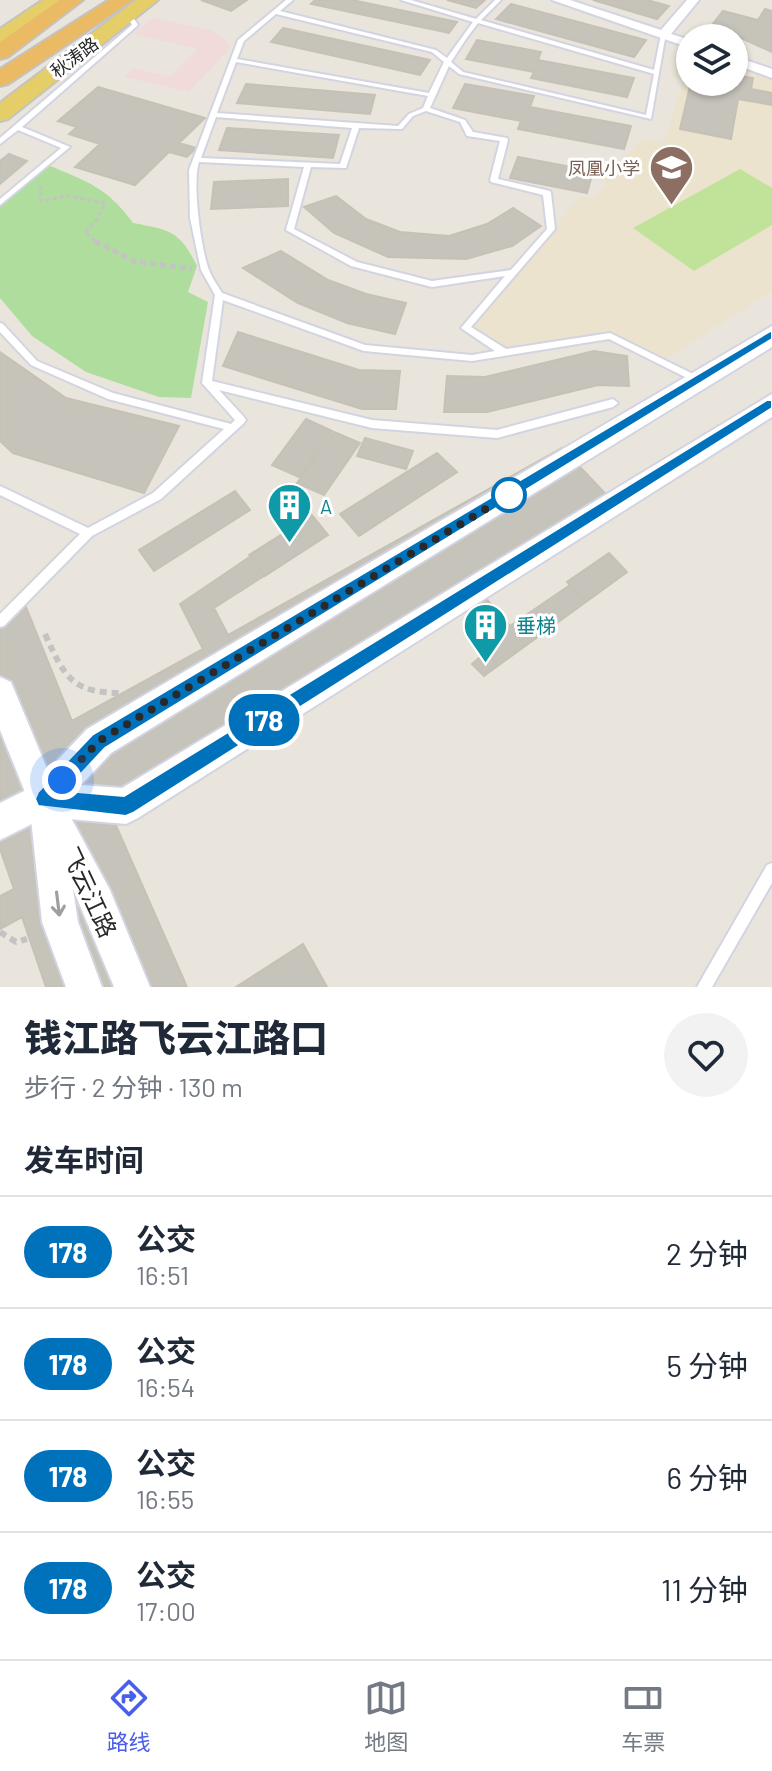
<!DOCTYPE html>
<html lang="zh">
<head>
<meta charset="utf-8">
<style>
	:root { --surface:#fff; --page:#f2f2f3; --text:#1f2937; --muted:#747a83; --line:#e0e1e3; --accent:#495feb }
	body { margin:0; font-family:Barlow,"Noto Sans SC",sans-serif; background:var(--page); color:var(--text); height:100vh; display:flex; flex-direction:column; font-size:30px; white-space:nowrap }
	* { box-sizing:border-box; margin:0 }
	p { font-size:26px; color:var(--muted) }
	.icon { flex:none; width:44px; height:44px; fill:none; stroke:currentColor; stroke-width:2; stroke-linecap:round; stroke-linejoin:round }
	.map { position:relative; height:987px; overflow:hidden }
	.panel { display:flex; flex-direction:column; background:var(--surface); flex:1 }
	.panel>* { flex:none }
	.badge { padding:0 16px; border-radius:26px; font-size:28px; line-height:52px }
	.tools { position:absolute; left:676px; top:24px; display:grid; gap:16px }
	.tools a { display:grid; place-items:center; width:72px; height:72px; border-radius:50%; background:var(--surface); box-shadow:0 2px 6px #0004; font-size:40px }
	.you { position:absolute; width:40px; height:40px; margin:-20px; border:6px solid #fff; border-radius:50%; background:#1a73e8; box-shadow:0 0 0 12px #1a73e833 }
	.map>.badge { position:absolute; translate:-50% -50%; box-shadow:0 0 0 4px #fff }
	h2 { padding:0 24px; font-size:30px; line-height:72px }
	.round { display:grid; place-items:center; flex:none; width:84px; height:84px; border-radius:42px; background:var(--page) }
	.headline { display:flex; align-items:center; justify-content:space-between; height:136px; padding:0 24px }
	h1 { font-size:38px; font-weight:800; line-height:60px }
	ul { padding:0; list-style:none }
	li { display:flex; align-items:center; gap:24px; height:112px; padding:0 24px; border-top:2px solid var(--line) }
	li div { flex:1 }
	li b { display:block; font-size:30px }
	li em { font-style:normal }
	li .badge { min-width:88px; font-weight:700; text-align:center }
	.tab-bar { display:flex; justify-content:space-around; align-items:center; height:112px; border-top:2px solid var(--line); background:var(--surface); font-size:22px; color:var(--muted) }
	.tab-bar a { display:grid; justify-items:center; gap:4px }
	.tab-bar .on { color:var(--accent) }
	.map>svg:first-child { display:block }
	.education { fill:#ebe3cd }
	.medical { fill:#f1dada }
	.green { fill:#afdd9d }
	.pitch { fill:#c0e399 }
	.building { fill:#c6c3bb; stroke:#c5c1b6; stroke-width:2 }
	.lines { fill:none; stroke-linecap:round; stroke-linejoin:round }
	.service-casing { stroke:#d2d4e1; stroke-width:4 }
	.minor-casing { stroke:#d2d4e1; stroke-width:4 }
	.tertiary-casing { stroke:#d2d4e1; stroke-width:4 }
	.secondary-casing { stroke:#d2d4e1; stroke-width:4 }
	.primary-casing { stroke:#c3c3c3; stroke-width:4 }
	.trunk-casing { stroke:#c3c3c3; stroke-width:4 }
	.path-far2 { stroke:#c3c3c3; stroke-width:3; stroke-dasharray:4 3; stroke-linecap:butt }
	.path-far1 { stroke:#c3c3c3; stroke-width:5; stroke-dasharray:6 4; stroke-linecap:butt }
	.path { stroke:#c3c3c3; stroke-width:6; stroke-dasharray:7 5; stroke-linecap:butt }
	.service { fill:#fff; fill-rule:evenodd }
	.minor { fill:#fff; fill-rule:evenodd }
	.tertiary { fill:#fff; fill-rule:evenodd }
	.secondary { fill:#fff; fill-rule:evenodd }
	.primary { fill:#e5ce67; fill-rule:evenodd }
	.trunk { fill:#ebba64; fill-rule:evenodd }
	.oneway { stroke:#9f9f9f }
	.line { fill:#0072bc; stroke:#fff; stroke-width:2 }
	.walk { stroke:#292929; stroke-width:8; stroke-dasharray:0 14.4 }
	.stop-dot { fill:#fff; stroke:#0072bc; stroke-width:4 }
	.labels { text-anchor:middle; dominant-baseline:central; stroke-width:6; stroke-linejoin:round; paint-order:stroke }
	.far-street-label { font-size:18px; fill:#292929; stroke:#fff }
	.far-education-label { font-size:18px; fill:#785e54; stroke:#fff; text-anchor:end }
	.culture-label { font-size:20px; fill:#0d838f; stroke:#fff; text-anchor:start }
	.near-street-label { font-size:24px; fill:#292929; stroke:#fff }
</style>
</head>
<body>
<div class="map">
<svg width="772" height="987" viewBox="0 0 772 987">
	<rect width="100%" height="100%" fill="#eae5dc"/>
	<path class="education" d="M684 42 690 44V82H734V60L772 74V291L661 362 610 336 505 353 465 328 581 196 592 198 607 184 596 178 631 152 640 139 664 142 684 78 673 75Z"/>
	<path class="medical" d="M152 18 210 30 222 36 231 47 189 92 125 77 133 68 170 77 198 49 134 34Z"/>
	<path class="green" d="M48 165C88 182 107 187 133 223 170 230 180 231 197 266L188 292 208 302 191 398 159 397 86 372 32 336 0 298V204Z"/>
	<path class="pitch" d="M740 169 772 188V225L694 271 633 228Z"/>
	<path class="building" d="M201 0H247L231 11Z
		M315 0H352L457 22 449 33 311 4Z
		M447 0H485L476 8Z
		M593 0H647L669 6 657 19Z
		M511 4 646 40 634 57 496 19Z
		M765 9 772 11V52L712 25 723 11 758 20Z
		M283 28 430 60 420 75 271 42Z
		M477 40 541 52 538 60 634 78 627 97 531 78 534 72 466 59Z
		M734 75 753 78 751 89 772 93V105L738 99 731 139 680 129 691 82H734Z
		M246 84 375 95 370 114 237 103Z
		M465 84 534 96 530 107 631 126 624 149 518 129 521 121 453 108Z
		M98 87 205 118 179 143 196 148 187 157 169 152 135 185 75 167 100 144 69 134 77 127 58 121Z
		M227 128 339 135 333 158 219 150Z
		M9 154 27 161 0 184V161Z
		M518 157 593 171 587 193 510 178Z
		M288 179V206L211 209 214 182Z
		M336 196 366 219 400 232 449 236 487 224 513 208 541 226 512 246 466 259 388 257 334 233 304 207Z
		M281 251 328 280 366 294 406 303 395 334 347 323 298 303 243 268Z
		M238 332 359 370 400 371 396 409H362L223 366Z
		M594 351 627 356 629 386 598 385 487 412H444L447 376 485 377Z
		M0 352 66 398 179 426 144 493 13 453 0 441Z
		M306 419 332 431 299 477 272 465Z
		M334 432 360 443 324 495 297 483Z
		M365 438 413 451 406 469 357 456Z
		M562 448 619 508 483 595 510 626 570 585 567 582 609 553 627 572 484 676 472 664 496 644 463 606 114 821 187 987H46L22 917 0 929V896L14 889 0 849V619L26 607 72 721 203 649 180 604 312 515 328 535 214 608 228 635Z
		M437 453 457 472 359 536 340 514Z
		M235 491 250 510 154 571 139 550Z
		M312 515 328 535 265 576 249 555Z
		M609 553 627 572 585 602 567 582Z
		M486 652 498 665 484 676 472 664Z
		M303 944 327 987H236Z"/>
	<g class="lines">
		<defs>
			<path id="service" d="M286 0H293L280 11 436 50 447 58 473 22 401 0H411L476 19 495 0H501L481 20 654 70 661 34 666 33 651 119 459 74 449 66 430 108 465 120 473 132 507 138 508 140 498 179 550 191 551 193 555 229 471 327 506 349 610 333 701 378 703 380 701 382H695L609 339 472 361 364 351 223 300 212 381 372 420 497 430 613 399 618 403 613 407 497 438 372 428 219 390 244 417 246 420 244 423 161 499 92 536 4 626 0 627V614L80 534 0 495V486L88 528 153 493 224 429 108 399 31 365 0 332V323L3 324 37 361 113 393 231 424 235 420 202 383 215 295 201 270 190 218 189 170 238 40ZM276 14 432 52 444 62 429 93 237 59 244 41ZM478 23 654 74 646 115 463 72 451 62 466 39ZM236 62 428 96 423 108 409 114 398 126 217 113ZM426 111 460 122 467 136 500 141 490 180 491 182 543 195 547 229 511 270 432 281 357 262 294 229 311 167 346 168 359 128 402 129 413 116ZM216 117 352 128 340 164 201 158ZM199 162 304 167 286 230 351 266 432 287 505 276 461 328 495 351 472 355 365 345 222 293C218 286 212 278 209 270 201 249 192 184 199 162Z
				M127 14H131L138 25 137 26 22 127 70 147 0 205V199L61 148 18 130 0 144V138L132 25 126 15Z
				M772 863V883L712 987H697L767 865Z"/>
			<path id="minor" d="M552 0H570L661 30 687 0H699L671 34 690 40V48Z
				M734 56 772 69V78L734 64Z"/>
			<path id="tertiary" d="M0 677 11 682 55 788 110 890 150 987H114L73 889 78 922 102 987H66L42 922 31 819 33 812 0 730Z"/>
			<path id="secondary" d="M772 326V347L111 753 81 785 122 788 772 394V417L138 818 126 824 46 817 0 840V803L32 787 87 729Z"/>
			<path id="primary" d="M43 0H66L7 42 0 44V29Z
				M136 0H158L8 119 0 121V103Z"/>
			<path id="trunk" d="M60 0H83L8 57 0 59V42Z
				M109 0H133L8 84 0 86V69Z"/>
		</defs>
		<use href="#service" class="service-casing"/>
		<use href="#minor" class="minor-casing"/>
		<use href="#tertiary" class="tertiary-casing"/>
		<use href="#secondary" class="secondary-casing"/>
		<use href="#primary" class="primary-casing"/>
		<use href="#trunk" class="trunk-casing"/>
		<path class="path-far2" d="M40 185 41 201 68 196 105 203 97 219 85 232 98 243"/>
		<path class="path-far1" d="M95 241 134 261 192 269"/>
		<path class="path" d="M45 634C65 678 72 693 123 693
			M0 932 16 942 27 939"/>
		<use href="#service" class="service"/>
		<use href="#minor" class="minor"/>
		<use href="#tertiary" class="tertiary"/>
		<use href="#secondary" class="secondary"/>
		<use href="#primary" class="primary"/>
		<use href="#trunk" class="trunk"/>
	</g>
	<defs><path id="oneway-shaft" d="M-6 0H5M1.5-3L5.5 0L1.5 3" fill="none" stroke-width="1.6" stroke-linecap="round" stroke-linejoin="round" transform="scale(2)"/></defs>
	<use class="oneway" href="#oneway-shaft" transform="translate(58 904) rotate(83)"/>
	<path class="line" d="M772 330V339L105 748 65 791 124 796 767 400H772V408L133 813 126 816 38 806 35 799 38 792 92 735Z"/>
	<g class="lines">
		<path class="walk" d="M62 780 99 741 509 495"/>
	</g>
	<defs>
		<symbol id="school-pin" viewBox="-11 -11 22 30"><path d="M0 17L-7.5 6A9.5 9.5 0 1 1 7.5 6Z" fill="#8d6e63" stroke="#fff"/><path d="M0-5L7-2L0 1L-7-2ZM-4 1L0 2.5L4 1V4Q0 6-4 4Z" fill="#fff"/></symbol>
		<symbol id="building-pin" viewBox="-11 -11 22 30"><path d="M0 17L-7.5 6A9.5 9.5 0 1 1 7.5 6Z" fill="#0f9aa8" stroke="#fff"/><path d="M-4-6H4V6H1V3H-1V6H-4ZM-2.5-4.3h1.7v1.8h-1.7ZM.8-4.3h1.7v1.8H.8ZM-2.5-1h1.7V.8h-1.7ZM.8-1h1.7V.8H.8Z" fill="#fff"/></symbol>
	</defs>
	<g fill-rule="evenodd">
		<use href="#school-pin" x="646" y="142" width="51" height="69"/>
		<use href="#building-pin" x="264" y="480" width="51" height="69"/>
		<use href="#building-pin" x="460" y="600" width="51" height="69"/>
	</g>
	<circle class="stop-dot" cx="509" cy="495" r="16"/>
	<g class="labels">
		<g class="far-street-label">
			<text transform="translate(74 57) rotate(-37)">秋涛路</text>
		</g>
		<g class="far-education-label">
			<text x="640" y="168">凤凰小学</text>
		</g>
		<g class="culture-label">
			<text x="320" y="506">A</text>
			<text x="516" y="625">垂梯</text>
		</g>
		<g class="near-street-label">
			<text transform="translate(90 892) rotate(65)">飞云江路</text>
		</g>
	</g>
</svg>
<div class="tools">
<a><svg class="icon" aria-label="layers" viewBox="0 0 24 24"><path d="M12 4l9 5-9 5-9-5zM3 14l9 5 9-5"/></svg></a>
</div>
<div class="you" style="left:62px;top:780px"></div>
<b class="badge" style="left:264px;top:720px;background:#0072bc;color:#fff">178</b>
</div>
<section class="panel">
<div class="headline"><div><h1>钱江路飞云江路口</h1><p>步行 · 2 分钟 · 130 m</p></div><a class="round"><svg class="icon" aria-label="heart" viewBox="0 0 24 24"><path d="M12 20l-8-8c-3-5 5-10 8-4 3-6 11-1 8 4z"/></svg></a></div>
<h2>发车时间</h2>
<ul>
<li><span class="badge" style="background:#0072bc;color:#fff">178</span><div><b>公交</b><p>16:51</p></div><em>2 分钟</em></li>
<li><span class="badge" style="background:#0072bc;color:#fff">178</span><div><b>公交</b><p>16:54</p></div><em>5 分钟</em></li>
<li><span class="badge" style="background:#0072bc;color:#fff">178</span><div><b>公交</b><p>16:55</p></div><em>6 分钟</em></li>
<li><span class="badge" style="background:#0072bc;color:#fff">178</span><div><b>公交</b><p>17:00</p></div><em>11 分钟</em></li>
</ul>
</section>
<nav class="tab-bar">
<a class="on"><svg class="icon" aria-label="directions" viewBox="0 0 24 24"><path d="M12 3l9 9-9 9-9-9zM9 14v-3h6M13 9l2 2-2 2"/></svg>路线</a>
<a><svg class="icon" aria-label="map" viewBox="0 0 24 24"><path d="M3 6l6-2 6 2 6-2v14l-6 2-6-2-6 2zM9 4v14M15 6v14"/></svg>地图</a>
<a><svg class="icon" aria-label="tickets" viewBox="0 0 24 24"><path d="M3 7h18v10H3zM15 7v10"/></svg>车票</a>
</nav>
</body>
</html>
